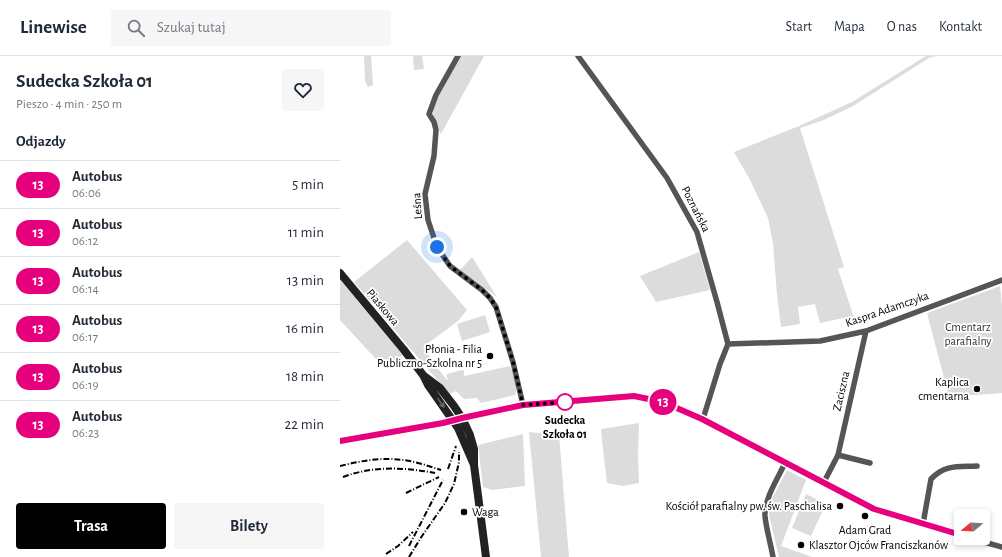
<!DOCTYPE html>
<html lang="pl">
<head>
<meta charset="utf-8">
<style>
	:root { --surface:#fff; --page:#f6f6f7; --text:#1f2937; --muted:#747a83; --line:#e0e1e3; --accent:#000 }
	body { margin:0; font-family:"Alegreya Sans",sans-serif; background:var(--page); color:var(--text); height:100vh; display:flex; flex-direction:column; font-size:15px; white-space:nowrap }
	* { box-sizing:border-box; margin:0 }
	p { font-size:13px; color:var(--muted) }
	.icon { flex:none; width:22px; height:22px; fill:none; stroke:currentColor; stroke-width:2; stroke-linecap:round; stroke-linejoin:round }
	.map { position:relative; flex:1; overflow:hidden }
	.side { display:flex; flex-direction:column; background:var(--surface); width:340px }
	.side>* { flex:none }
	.badge { padding:0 8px; border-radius:13px; font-size:14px; line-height:26px }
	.needle { width:26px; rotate:252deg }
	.controls { position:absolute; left:614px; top:453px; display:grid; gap:8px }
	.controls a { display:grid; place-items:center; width:36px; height:36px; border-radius:4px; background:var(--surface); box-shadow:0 2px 6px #0003; font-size:20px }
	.you { position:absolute; width:20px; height:20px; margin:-10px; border:3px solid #fff; border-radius:50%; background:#1a73e8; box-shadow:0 0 0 6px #1a73e833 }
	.map>.badge { position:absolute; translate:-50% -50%; box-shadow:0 0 0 2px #fff }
	h2 { padding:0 16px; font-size:15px; line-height:36px }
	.round { display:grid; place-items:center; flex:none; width:42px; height:42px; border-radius:4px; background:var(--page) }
	.head { display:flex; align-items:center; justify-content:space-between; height:68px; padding:0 16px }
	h1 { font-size:19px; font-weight:700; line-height:30px }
	.button { display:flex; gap:8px; margin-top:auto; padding:8px 16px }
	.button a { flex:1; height:46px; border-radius:4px; background:var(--accent); color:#fff; font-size:16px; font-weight:700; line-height:46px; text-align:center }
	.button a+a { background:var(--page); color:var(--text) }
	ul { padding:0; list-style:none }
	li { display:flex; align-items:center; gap:12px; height:48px; padding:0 16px; border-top:1px solid var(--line) }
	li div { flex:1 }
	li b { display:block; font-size:15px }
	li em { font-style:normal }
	li .badge { min-width:44px; font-weight:700; text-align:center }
	header { display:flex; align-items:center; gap:24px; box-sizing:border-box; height:56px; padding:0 20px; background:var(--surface); border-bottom:1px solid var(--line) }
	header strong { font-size:19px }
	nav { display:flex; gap:22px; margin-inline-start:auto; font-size:14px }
	.search { width:280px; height:36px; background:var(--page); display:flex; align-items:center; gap:10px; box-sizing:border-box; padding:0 14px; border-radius:4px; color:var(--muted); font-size:15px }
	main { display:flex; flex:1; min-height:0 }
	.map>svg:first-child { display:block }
	.green { fill:#dcdcdc }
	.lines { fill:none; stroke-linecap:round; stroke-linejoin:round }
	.street { stroke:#555; stroke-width:5.5 }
	.secondary { stroke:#222; stroke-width:8 }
	.rail { stroke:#000; stroke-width:2; stroke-dasharray:6 2 1 2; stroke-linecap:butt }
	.oneway { fill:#646464 }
	.line-casing { stroke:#fff; stroke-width:9 }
	.line { stroke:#e6007e; stroke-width:6 }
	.walk { stroke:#000; stroke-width:4; stroke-dasharray:0 7.2 }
	.poi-dot { fill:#000; stroke:#fff; stroke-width:1.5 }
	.stop-dot { fill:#fff; stroke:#e6007e; stroke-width:2 }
	.labels { text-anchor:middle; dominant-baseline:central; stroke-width:3.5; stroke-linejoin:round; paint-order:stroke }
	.street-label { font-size:12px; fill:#000; stroke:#fff }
	.park-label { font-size:12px; fill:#333; stroke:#fff }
	.poi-label { font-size:12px; fill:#000; stroke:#fff; text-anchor:end }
	.stop-label { font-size:12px; font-weight:bold; fill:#000; stroke:#fff }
</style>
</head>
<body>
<header>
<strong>Linewise</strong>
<div class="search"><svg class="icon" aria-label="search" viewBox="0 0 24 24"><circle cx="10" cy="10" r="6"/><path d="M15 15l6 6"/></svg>Szukaj tutaj</div>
<nav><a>Start</a><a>Mapa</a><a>O nas</a><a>Kontakt</a></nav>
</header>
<main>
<section class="side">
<div class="head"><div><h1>Sudecka Szkoła 01</h1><p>Pieszo · 4 min · 250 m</p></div><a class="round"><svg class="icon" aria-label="heart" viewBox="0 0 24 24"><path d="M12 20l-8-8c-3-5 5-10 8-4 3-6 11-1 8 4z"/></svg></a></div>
<h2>Odjazdy</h2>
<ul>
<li><span class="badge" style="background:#e6007e;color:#fff">13</span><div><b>Autobus</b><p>06:06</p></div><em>5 min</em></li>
<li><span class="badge" style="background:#e6007e;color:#fff">13</span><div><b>Autobus</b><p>06:12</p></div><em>11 min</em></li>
<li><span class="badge" style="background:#e6007e;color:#fff">13</span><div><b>Autobus</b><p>06:14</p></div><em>13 min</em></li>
<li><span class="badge" style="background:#e6007e;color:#fff">13</span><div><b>Autobus</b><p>06:17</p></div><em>16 min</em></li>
<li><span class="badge" style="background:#e6007e;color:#fff">13</span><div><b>Autobus</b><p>06:19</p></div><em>18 min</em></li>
<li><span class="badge" style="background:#e6007e;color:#fff">13</span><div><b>Autobus</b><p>06:23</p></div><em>22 min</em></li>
</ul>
<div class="button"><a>Trasa</a><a>Bilety</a></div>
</section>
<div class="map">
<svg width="662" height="501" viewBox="0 0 662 501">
	<rect width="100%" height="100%" fill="#fff"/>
	<path class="green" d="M24 0H31L33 29 28 31 25 25Z
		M73 0H82L84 13 74 14Z
		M120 0H144L101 78C98 70 93 62 93 54 93 44 114 10 120 0Z
		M586 0H596L589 2 513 50 484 64 460 72 504 211 498 213 515 265 508 261 480 267 475 248 458 251 460 268 441 271 437 239 433 187 428 162 410 124 394 96 459 70 512 46Z
		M67 184 127 254 118 265 83 291 95 309 107 324 108 323 107 322V318L122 314 124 315V320L170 310C173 318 179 331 175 339L141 347 137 342 124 343 116 335 109 338 14 226Z
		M359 196 370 234 316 246 300 220Z
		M132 201 157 241 120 214Z
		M0 224 63 299 45 313 0 264Z
		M660 230 662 249V337L609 341 587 257Z
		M145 259 150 276 122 285 117 268Z
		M299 367 298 399 299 427 283 430 267 427 262 385 261 373Z
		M189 376 219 379 229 501H201Z
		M183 378 185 430 152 434 143 431 138 389Z
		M447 414 466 424 441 490 472 501H439L429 459 432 443Z
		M466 438 486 448 471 480 452 472Z"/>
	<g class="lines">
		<path class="street" d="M118 0 96 39 89 58 94 66 96 74 94 100 85 138 88 164 97 191 110 210 142 234 150 242 156 251 173 306 183 349
			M238 0 327 122 357 176 377 246 388 288 380 308 363 363
			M388 288 480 285 526 275 662 224
			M0 385 103 367 122 362 183 349 294 340 323 346 363 363 445 407 534 453 621 479
			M498 399 530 407
			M484 426 498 399 526 275
			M583 468 591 423C605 408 619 411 637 410
			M630 482 662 491
			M433 501C431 489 426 472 425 460 424 443 438 422 445 407"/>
		<path class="secondary" d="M0 217 64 294 83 319 88 329 118 372 134 409
			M84 320 100 332 114 350 122 362 130 379 134 393V409L146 501"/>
		<path class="rail" d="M0 410C20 405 42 401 62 404 75 405 88 410 101 414
			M108 413 116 390
			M3 421C32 410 64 411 95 417
			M66 437 99 421
			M69 490 103 424
			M46 498 58 490 73 476
			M69 501 82 480 105 447 114 428 119 406V396"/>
	</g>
	<defs><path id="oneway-solid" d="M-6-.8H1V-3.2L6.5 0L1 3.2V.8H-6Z"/></defs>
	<use class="oneway" href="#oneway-solid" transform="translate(101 347) rotate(54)"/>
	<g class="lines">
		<defs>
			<path id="line" d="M0 385 103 367 122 362 183 349 294 340 323 346 362 363 534 453 621 479"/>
		</defs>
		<use href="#line" class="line-casing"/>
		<use href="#line" class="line"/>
		<path class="walk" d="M97 191 110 210 142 234 150 242 156 251 173 306 183 349 225 346"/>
	</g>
	<g class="poi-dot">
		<circle cx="150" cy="300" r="4"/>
		<circle cx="637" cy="333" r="4"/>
		<circle cx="500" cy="450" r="4"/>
		<circle cx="124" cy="456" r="4"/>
		<circle cx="525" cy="460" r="4"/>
		<circle cx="461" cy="489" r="4"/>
	</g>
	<circle class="stop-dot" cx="225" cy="346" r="8"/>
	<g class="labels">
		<g class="street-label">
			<text transform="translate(77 150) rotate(-94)">Leśna</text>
			<text transform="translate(356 153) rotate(63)">Poznańska</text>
			<text transform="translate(43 251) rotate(50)">Piaskowa</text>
			<text transform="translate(547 253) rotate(-19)">Kaspra Adamczyka</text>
			<text transform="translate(501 335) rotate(-77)">Zaciszna</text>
		</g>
		<g class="park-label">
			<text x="628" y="271">Cmentarz<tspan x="628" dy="14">parafialny</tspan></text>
		</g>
		<g class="poi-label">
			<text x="142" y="293">Płonia - Filia<tspan x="142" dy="14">Publiczno-Szkolna nr 5</tspan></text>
			<text x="629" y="326">Kaplica<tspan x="629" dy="14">cmentarna</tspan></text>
			<text x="492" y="450">Kościół parafialny pw. św. Paschalisa</text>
			<text x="132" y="456" text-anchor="start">Waga</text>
			<text x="525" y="474" text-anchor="middle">Adam Grad</text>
			<text x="469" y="489" text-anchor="start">Klasztor Ojców Franciszkanów</text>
		</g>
		<g class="stop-label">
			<text x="225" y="364">Sudecka<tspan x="225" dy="14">Szkoła 01</tspan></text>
		</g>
	</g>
</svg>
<div class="controls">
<a><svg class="needle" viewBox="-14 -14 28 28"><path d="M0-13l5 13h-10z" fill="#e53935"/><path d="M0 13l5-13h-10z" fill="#747a83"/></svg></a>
</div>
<div class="you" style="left:97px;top:191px"></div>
<b class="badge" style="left:323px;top:346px;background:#e6007e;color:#fff">13</b>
</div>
</main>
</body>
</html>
